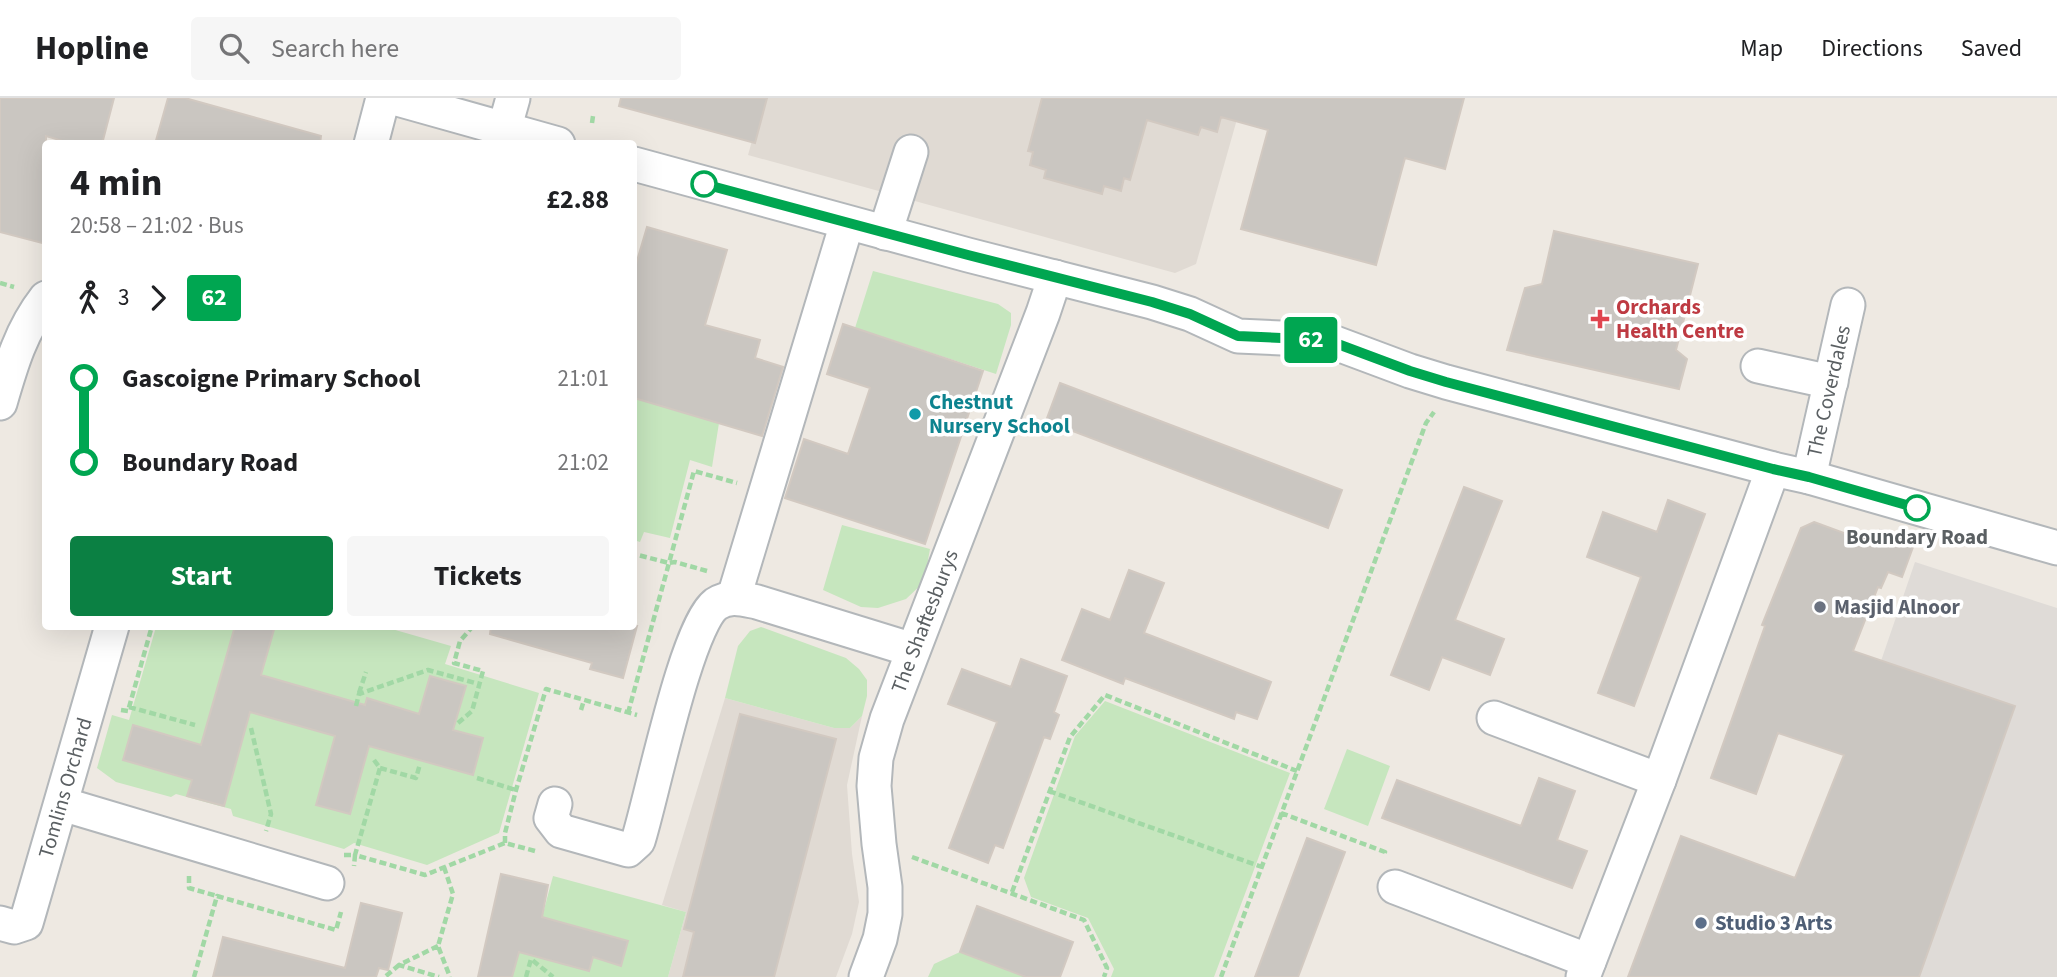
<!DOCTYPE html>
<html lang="en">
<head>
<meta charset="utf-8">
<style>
	:root { --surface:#fff; --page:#f6f6f6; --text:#202124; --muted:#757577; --line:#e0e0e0; --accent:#0b8043 }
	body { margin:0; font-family:"Source Sans 3",sans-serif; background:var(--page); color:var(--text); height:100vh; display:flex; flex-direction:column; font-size:26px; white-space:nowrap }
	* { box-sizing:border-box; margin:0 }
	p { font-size:23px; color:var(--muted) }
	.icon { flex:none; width:38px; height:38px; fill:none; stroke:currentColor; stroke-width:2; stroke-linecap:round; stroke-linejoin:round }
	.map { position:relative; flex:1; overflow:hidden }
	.sheet { position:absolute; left:42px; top:42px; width:595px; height:490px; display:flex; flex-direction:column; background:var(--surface); border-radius:7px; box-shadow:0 7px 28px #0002 }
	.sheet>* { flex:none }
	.badge { padding:0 14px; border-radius:5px; font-size:24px; line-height:46px }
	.map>.badge { position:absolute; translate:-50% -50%; box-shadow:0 0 0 4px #fff }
	.legs { display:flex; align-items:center; gap:10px; height:77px; padding:0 28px; font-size:23px }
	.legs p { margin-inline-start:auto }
	.headline { display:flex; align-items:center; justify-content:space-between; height:119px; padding:0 28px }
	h1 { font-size:38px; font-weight:700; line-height:52px }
	.cta { display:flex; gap:14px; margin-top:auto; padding:14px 28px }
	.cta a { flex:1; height:80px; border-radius:7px; background:var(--accent); color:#fff; font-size:28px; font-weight:700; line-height:80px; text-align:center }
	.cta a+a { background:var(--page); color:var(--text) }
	ul { padding:0 28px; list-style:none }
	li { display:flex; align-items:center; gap:24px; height:84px; font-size:26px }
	li i { display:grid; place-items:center; width:10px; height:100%; margin:0 9px; background:currentColor }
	li i::after { content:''; width:18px; height:18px; margin:-9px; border:5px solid; border-radius:50%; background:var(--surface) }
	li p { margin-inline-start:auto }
	li:first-child i { background:linear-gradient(#0000 50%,currentColor 0) }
	li:last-child i { background:linear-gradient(currentColor 50%,#0000 0) }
	header { display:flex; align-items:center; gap:42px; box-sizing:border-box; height:98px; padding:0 35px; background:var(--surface); border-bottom:2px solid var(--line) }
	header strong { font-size:33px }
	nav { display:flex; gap:38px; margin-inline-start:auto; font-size:24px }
	.search { width:490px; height:63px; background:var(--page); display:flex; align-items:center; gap:18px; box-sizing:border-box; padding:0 24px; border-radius:7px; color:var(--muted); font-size:26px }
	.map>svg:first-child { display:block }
	.industrial { fill:#dfdbd7 }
	.education { fill:#e0dad3 }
	.green { fill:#c6e6be }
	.building { fill:#cac6c1; stroke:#d2c9c1; stroke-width:2 }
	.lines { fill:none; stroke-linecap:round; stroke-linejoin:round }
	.minor-casing { stroke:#b3b7ba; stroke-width:37 }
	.path { stroke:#a1d8a5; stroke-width:4.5; stroke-dasharray:7 3.5; stroke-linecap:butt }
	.minor { stroke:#fff; stroke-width:33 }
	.line-1-casing { stroke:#fff; stroke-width:16 }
	.line-1 { stroke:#00a651; stroke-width:10 }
	.stop-1-dot { fill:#fff; stroke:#00a651; stroke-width:3.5 }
	.health-dot { fill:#e0444e; stroke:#fff; stroke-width:2.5 }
	.culture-dot { fill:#0f9aa8; stroke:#fff; stroke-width:2.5 }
	.worship-dot { fill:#6b7280; stroke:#fff; stroke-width:2.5 }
	.service-dot { fill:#5c6f8a; stroke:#fff; stroke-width:2.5 }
	.labels { text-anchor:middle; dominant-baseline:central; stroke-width:7; stroke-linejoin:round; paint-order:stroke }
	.health-label { font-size:21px; font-weight:bold; fill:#be3a42; stroke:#fff; text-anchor:start }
	.street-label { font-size:21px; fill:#5b6063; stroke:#fff }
	.culture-label { font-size:21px; font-weight:bold; fill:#0d838f; stroke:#fff; text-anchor:start }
	.stop-label { font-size:21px; font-weight:bold; fill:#5b6063; stroke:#fff }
	.worship-label { font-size:21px; font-weight:bold; fill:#5b616d; stroke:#fff; text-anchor:start }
	.service-label { font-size:21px; font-weight:bold; fill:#4e5e75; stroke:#fff; text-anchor:start }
</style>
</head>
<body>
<header>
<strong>Hopline</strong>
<div class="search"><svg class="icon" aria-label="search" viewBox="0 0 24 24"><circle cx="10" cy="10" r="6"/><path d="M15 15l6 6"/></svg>Search here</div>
<nav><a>Map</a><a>Directions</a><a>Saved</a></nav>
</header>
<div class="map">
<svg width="2057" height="879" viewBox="0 0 2057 879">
	<rect width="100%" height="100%" fill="#eee9e2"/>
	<path class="industrial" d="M1915 464 2057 510V879H1756L1881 563Z"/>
	<path class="education" d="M764 0H1243L1196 166 1175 175 748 57Z
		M725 600 834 630H850L862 618 847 687 852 756 859 804 852 836 836 879H668L686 814 662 807Z"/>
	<path class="green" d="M873 173 998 206 1011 215V227L996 276 855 230Z
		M634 300 719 325 712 369 690 362 670 440 644 434 640 444 634 442Z
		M842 427 930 451 924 484 906 501 878 510 861 509 823 492Z
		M156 529H385L451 548 445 566 539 595 499 735 427 767 354 745 344 751 233 718 231 711 176 696 171 699 116 684 97 670 112 617 129 622Z
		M761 529 846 560 859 571 867 582V598L862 618 850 630H834L725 600 738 548 750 533Z
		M1105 603 1290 675 1214 879H1111L1114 871 1088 820 1031 799 1024 780 1075 638Z
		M1347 651 1390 668 1368 728 1324 711Z
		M553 778 686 814 668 879H512L519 854 589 873 599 835 542 819Z
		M960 854 1026 879H928L934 866Z"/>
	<path class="building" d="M0 0H114L102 46H73L46 38V146L0 134Z
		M168 0H185L321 38 320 46H155Z
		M621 0H767L755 45 619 8Z
		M1042 0H1464L1445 71 1405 60 1376 167 1241 131 1268 32 1221 19 1217 34 1201 29 1198 37 1147 22 1130 82 1124 80 1121 93 1104 88 1102 96 1044 80 1046 72 1030 67 1033 54 1028 53Z
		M647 129 727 152 705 227 760 242 755 260 783 269 762 338 634 300V173Z
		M1554 133 1698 166 1676 252 1687 261 1679 291 1507 252 1525 190 1542 186Z
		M843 226 983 273 925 446 785 400 804 341 848 356 870 290 827 276Z
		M1060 285 1342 392 1328 430 1046 323Z
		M1464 389 1502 403 1455 522 1504 541 1490 577 1442 559 1429 592 1391 577Z
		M1668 402 1705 416 1634 608 1598 595 1641 479 1587 459 1603 414 1657 434Z
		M1814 424 1860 441 1861 438 1876 444 1880 432 1916 441 1902 479 1888 474 1881 490 1878 489 1853 553 2015 608 1919 879H1628L1681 738 1795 780 1844 657 1778 635 1756 696 1711 680 1765 528 1762 527 1801 430Z
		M1129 472 1164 485 1144 535 1271 584 1257 621 1236 614 1234 621 1125 580 1123 586 1062 562 1082 511 1110 522Z
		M235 528H275L261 577 365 607 367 600 419 616 430 578 466 588 453 632 483 640 473 677 369 648 350 716 316 707 335 638 250 614 224 708 187 698 192 682 123 662 133 627 201 647Z
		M491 528H637L623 580 590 571 592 565 490 536Z
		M1021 561 1067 578 1054 614 1059 617 1050 641 1044 639 1003 750 995 747 988 765 949 750 997 624 948 606 962 571 1011 589Z
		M740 616 836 641 774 879H683L694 834 684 831Z
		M1539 680 1575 693 1557 742 1587 753 1572 790 1382 720 1397 682 1521 728Z
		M1307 740 1345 754 1298 879H1255Z
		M501 776 548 787 542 819 628 843 621 868 593 859 589 873 519 854 512 879H478Z
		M361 805 402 815 388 872 379 870 376 879H213L223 839 345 870Z
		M977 808 1073 844 1060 879H1026L960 854Z"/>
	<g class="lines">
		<defs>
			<g id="minor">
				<path d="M394 0 558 46"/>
				<path d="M504 32 513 0"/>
				<path d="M371 46 383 0"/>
				<path d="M634 66 968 157 1152 204 1190 216 1238 238 1327 242 1410 273 1446 284 1773 371 1809 379 2057 450"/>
				<path d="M885 135 911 54"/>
				<path d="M1758 268 1831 284"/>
				<path d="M0 305C11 267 21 232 46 200"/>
				<path id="s1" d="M1809 379 1848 207"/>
				<path d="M734 499 847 125"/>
				<path d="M1494 620 1659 682"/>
				<path d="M62 706 327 785"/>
				<path d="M555 706 551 720 561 733 628 752 638 743C652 699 686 528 716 506 730 497 742 501 757 504L913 552"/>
				<path d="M1395 789 1589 863"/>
				<path id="s2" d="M0 825 14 829 26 825 112 528"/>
				<path id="s3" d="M866 879 880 841 885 816V789L879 746 874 688 876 660 887 621 1043 215 1055 179"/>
				<path d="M1583 879 1659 682 1773 371"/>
			</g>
		</defs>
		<use href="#minor" class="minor-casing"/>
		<path class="path" d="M592 25 593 18
			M0 185 14 189
			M707 473 675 464 669 465 694 373 737 385
			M359 595 366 574
			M356 608 359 596 428 572 479 586
			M129 609 195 627
			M121 612 128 613 152 528
			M581 612 584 602
			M628 615 669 465 634 456
			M458 625 472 613 483 573 454 565 460 543 473 528
			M251 630 271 716 266 733
			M374 662 380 670 355 757 425 777 505 745 535 753
			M380 670 416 680 420 666
			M477 680 516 692
			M1049 693 1262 769
			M1281 715 1385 754 1383 758
			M505 745V735L516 692 546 591 637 617
			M344 757H355L354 768
			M912 759 1084 822 1107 870 1104 879
			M444 769 453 796 438 848 450 879
			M189 778V790L217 798
			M1012 794 1070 639 1105 597 1297 673
			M438 848 399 867 439 879
			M386 878 399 867
			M194 879 217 798 336 832 341 814
			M526 879 531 861 553 879
			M1221 879 1426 325 1434 314"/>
		<use href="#minor" class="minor"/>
	</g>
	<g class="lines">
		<defs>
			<path id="line-1" d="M704 86 968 157 1152 204 1190 216 1238 238 1327 242 1410 273 1446 284 1773 371 1809 379 1917 410"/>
		</defs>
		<use href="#line-1" class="line-1-casing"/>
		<use href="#line-1" class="line-1"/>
	</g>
	<g class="stop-1-dot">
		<circle cx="704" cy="86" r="12"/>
		<circle cx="1917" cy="410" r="12"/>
	</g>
	<path class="health-dot" d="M1596.5 210.5h7v7h7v7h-7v7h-7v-7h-7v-7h7z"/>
	<circle class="culture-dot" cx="915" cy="316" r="7"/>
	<circle class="worship-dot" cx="1820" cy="509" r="7"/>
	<circle class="service-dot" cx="1701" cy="825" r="7"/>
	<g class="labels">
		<g class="health-label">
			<text x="1616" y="209">Orchards<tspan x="1616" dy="24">Health Centre</tspan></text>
		</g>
		<g class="street-label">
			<text stroke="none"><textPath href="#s1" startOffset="88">The Coverdales</textPath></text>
			<text stroke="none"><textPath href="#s3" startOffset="368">The Shaftesburys</textPath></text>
			<text stroke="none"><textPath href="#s2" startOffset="168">Tomlins Orchard</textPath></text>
		</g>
		<g class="culture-label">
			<text x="929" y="304">Chestnut<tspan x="929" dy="24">Nursery School</tspan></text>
		</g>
		<g class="stop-label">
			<text x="1917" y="439">Boundary Road</text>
		</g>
		<g class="worship-label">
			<text x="1834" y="509">Masjid Alnoor</text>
		</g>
		<g class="service-label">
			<text x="1715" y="825">Studio 3 Arts</text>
		</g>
	</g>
</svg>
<b class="badge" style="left:1311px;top:242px;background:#00a651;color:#fff">62</b>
<section class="sheet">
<div class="headline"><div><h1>4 min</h1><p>20:58 – 21:02 · Bus</p></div><b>£2.88</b></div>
<div class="legs"><svg class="icon" aria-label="walk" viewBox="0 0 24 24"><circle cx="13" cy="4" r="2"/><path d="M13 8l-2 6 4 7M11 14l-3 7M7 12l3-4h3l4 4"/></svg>3<svg class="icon" aria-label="forward" viewBox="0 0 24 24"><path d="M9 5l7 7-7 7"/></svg><b class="badge" style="background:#00a651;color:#fff">62</b></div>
<ul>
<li><i style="color:#00a651"></i><b>Gascoigne Primary School</b><p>21:01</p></li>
<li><i style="color:#00a651"></i><b>Boundary Road</b><p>21:02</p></li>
</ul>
<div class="cta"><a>Start</a><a>Tickets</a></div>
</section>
</div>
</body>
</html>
